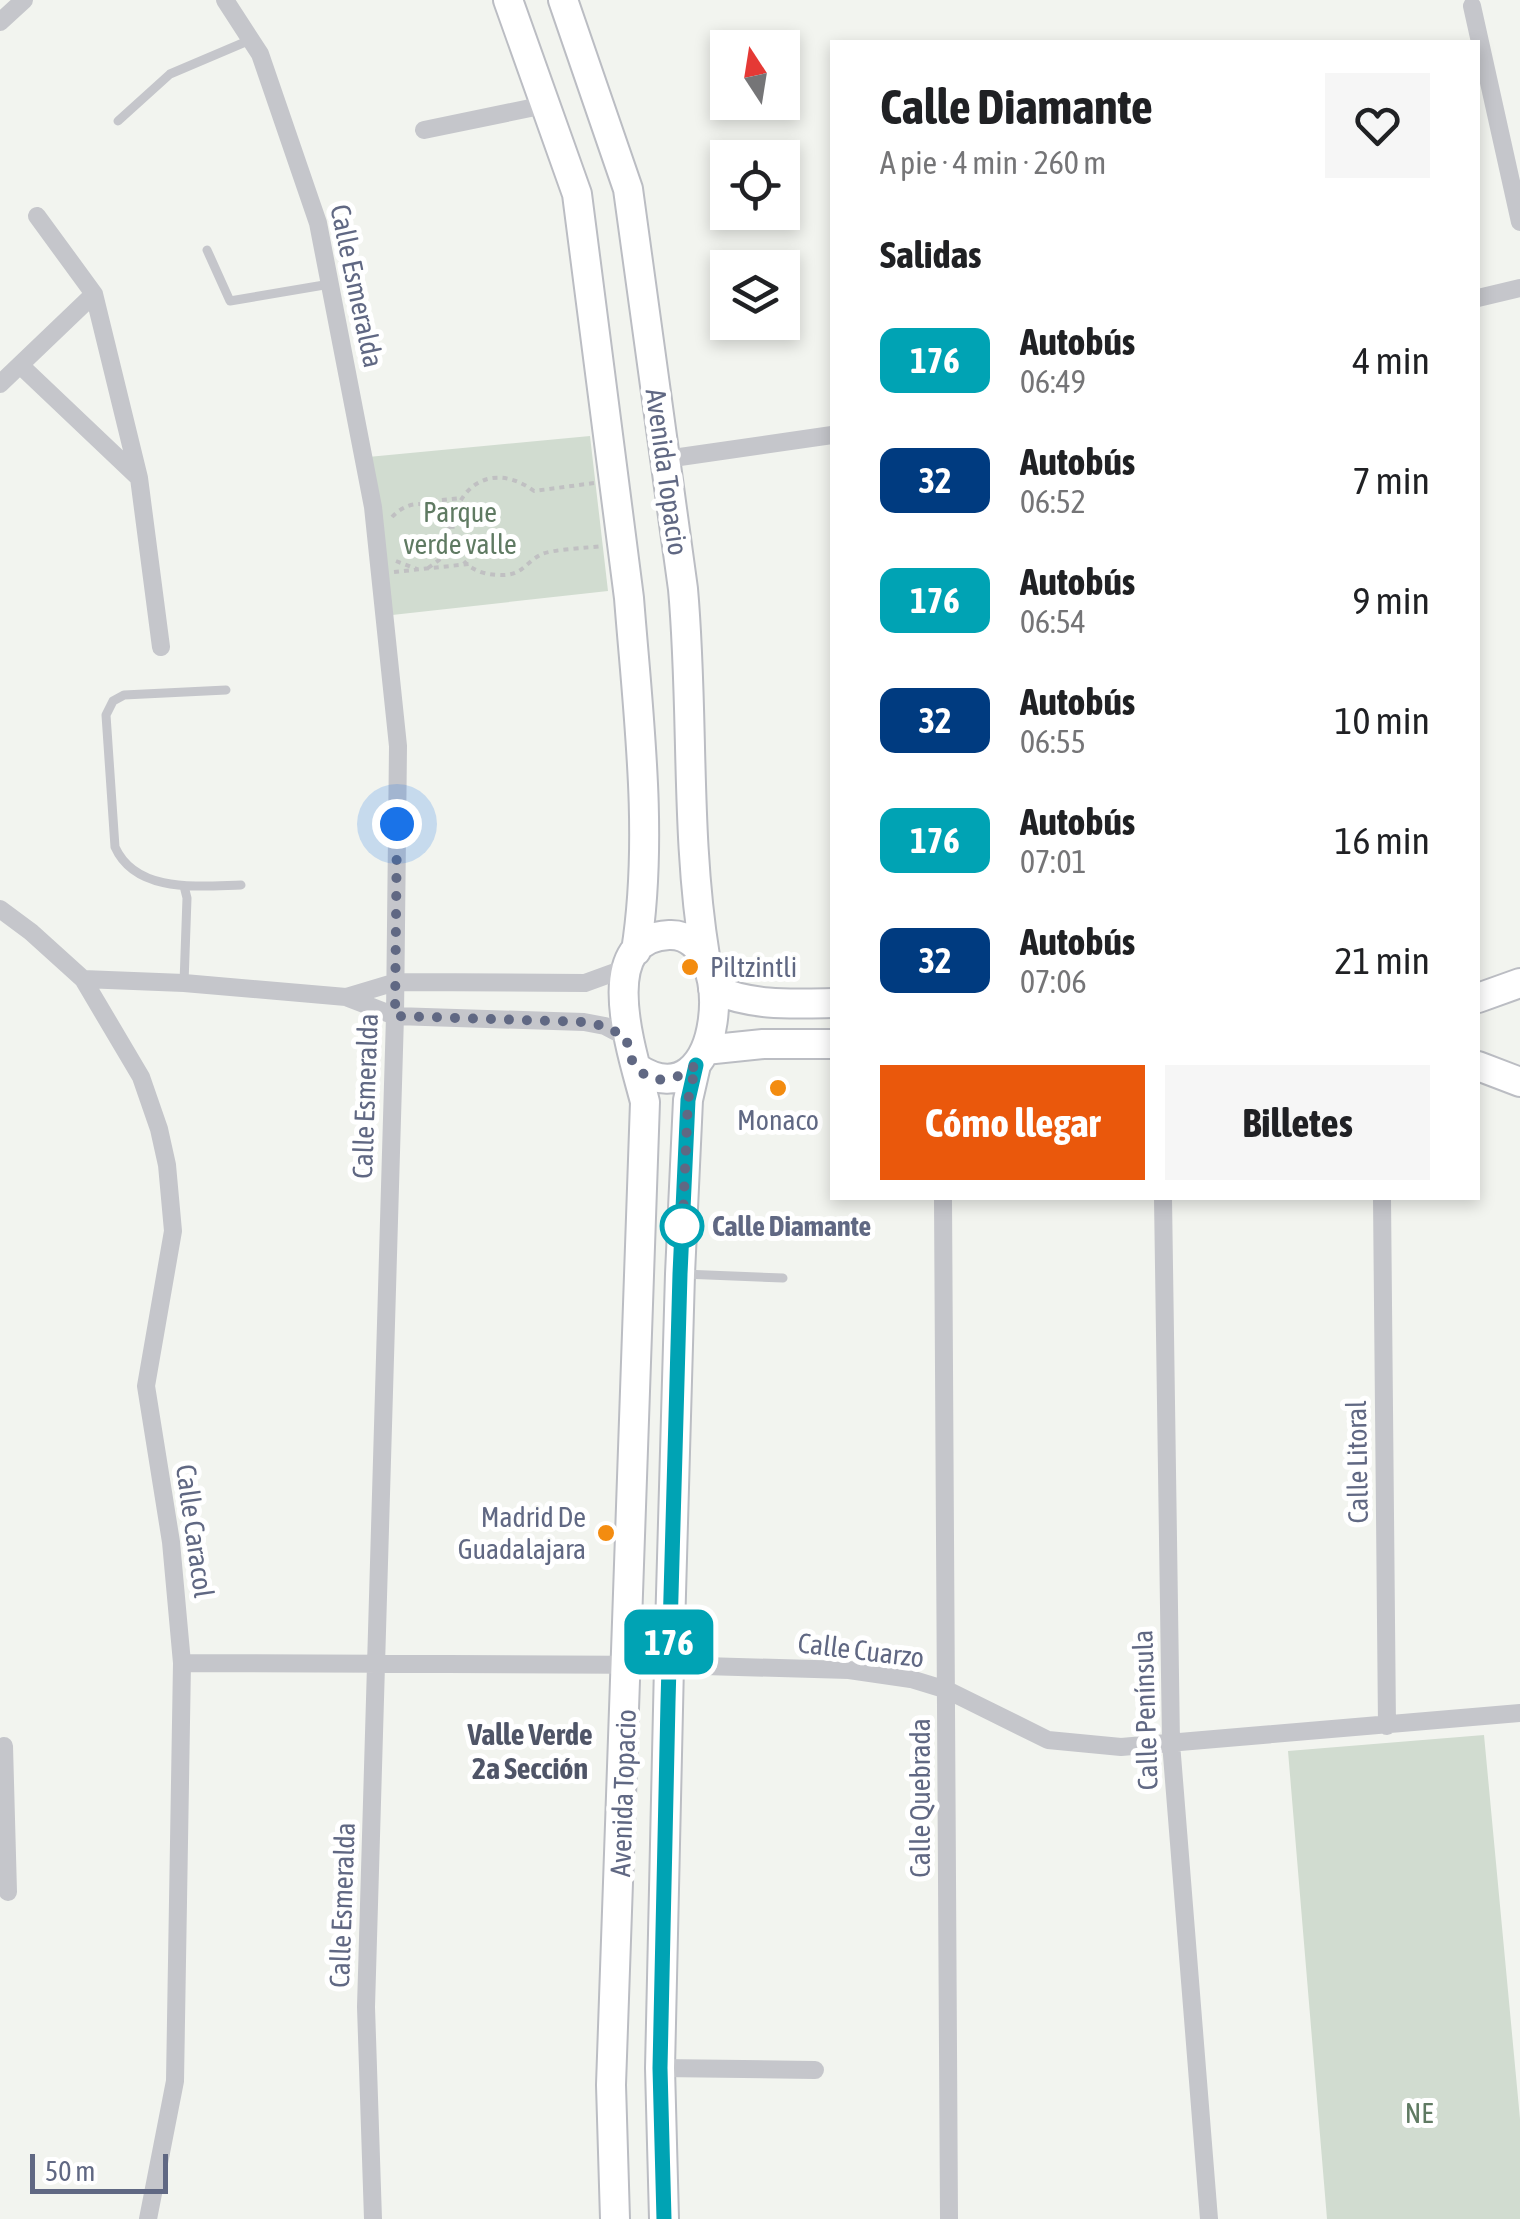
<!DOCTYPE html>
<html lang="es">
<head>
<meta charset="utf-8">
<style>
	:root { --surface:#fff; --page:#f6f6f6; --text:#202124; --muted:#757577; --accent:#ea580c }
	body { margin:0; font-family:"Asap Condensed",sans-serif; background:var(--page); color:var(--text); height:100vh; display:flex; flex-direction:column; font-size:38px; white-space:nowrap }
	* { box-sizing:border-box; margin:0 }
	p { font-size:32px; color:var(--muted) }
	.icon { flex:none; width:55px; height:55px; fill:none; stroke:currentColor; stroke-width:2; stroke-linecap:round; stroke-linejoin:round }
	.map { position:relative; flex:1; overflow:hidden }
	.panel { position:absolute; left:830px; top:40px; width:650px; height:1160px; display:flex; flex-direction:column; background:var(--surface); border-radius:0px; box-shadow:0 5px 15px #0003 }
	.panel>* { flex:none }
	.badge { padding:0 20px; border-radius:15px; font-size:35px; line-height:65px }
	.needle { width:65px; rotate:348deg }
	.controls { position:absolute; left:710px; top:30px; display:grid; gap:20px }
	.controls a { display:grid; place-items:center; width:90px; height:90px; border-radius:0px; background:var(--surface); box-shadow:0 5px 15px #0003; font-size:50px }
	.scale { position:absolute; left:30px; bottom:25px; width:138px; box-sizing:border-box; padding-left:10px; border:5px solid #606883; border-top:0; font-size:28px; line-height:35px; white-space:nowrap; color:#606883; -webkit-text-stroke:8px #fff; paint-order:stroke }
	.you { position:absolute; width:50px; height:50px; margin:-25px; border:8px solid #fff; border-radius:50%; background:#1a73e8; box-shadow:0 0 0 15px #1a73e833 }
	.map>.badge { position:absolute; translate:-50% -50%; box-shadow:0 0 0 5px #fff }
	h2 { padding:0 50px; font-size:38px; line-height:90px }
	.round { display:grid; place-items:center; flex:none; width:105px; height:105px; border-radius:0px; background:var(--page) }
	.headline { display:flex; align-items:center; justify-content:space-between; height:170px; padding:0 50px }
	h1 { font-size:48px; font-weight:700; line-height:75px }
	.primary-button { display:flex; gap:20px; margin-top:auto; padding:20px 50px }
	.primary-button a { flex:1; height:115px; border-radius:0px; background:var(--accent); color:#fff; font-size:40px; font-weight:700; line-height:115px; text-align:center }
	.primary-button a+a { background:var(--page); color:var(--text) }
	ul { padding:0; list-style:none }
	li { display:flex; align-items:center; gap:30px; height:120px; padding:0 50px }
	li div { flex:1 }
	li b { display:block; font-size:38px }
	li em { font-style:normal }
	li .badge { min-width:110px; font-weight:700; text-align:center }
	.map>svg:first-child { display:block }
	.green { fill:#d1dcd0 }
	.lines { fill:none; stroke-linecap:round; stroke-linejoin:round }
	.secondary-casing { stroke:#bbbdc3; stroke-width:32 }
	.path { stroke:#c0c0c2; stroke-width:4; stroke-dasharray:5 5; stroke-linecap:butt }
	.lane { stroke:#c5c6cb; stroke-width:9 }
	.street { stroke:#c5c6cb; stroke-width:18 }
	.secondary { stroke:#fff; stroke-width:28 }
	.line-casing { stroke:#fff; stroke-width:22 }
	.line { stroke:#00a3b4; stroke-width:15 }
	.walk { stroke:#606883; stroke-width:10; stroke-dasharray:0 18 }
	.poi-dot { fill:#f38c10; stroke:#fff; stroke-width:4 }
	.stop-dot { fill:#fff; stroke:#00a3b4; stroke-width:5 }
	.labels { text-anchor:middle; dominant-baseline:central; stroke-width:10; stroke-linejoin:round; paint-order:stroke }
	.street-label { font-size:28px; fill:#606883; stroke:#fff }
	.park-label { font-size:28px; fill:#5f7a62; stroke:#fff }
	.poi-label { font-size:28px; fill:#606883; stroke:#fff; text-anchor:start }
	.stop-label { font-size:28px; font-weight:bold; fill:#606883; stroke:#fff; text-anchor:start }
	.neighbourhood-label { font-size:30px; font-weight:bold; fill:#4f5567; stroke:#fff }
</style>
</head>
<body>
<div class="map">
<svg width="1520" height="2219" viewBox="0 0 1520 2219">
	<rect width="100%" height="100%" fill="#f2f4ef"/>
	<path class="green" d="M590 436 608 591 383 616 368 457Z
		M1484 1735 1520 2119V2219H1327L1288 1751Z"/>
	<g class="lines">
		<defs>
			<path id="secondary" d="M508 0 577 194 629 598C638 713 654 837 636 951
				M563 0 628 189 683 589C694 711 685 835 705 956
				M713 989C752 1006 790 1004 832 1003
				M1478 998 1520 983
				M705 1050 763 1044H832
				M1478 1066 1520 1082
				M615 2219 611 2085 645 1102C635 1061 591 938 669 935 740 931 725 1126 637 1068
				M664 2219 660 2068 669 1665 680 1274 688 1100 696 1065"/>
		</defs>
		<use href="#secondary" class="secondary-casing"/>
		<path class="path" d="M594 483 534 491C456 435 415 573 499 575 522 576 524 564 540 555 551 549 588 548 602 546
			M422 502 461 498
			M392 517C411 496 440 501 450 529
			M396 561 417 569
			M428 568 446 555 451 538
			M394 572 469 564"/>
		<path class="lane" d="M118 121 170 74 250 40
			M207 250 230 301 330 284
			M226 690 124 695 113 701 106 715 115 847C136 894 200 886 241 885
			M184 886 187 898 184 983
			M683 1274 783 1278"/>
		<path class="street" d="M225 0 260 54 318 223 373 507 398 746 395 1016 366 2007 373 2219
			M1472 6 1520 222
			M0 22 24 0
			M424 130 545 105
			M37 216 94 294 139 478 161 647
			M1478 298 1520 288
			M20 365 139 478
			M0 384 94 294
			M666 459 832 435
			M0 909 31 932 83 979 141 1077 159 1129 167 1165 173 1231 146 1386 171 1542 182 1663 175 2081 148 2219
			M83 979 184 983 346 997 395 1016 584 1022 605 1026 626 1037
			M346 997 396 982 585 983 629 967
			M943 1198 949 2219
			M1163 1198 1171 1743 1209 2219
			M1382 1198 1387 1726
			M182 1663 669 1665 849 1670 911 1679 947 1690 1048 1740 1121 1747 1520 1713
			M4 1746 8 1892
			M660 2068 815 2070"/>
		<use href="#secondary" class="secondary"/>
	</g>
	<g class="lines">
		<defs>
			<path id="line" d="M664 2219 660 2068 668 1702 680 1274 688 1100 696 1065"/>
		</defs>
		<use href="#line" class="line-casing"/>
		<use href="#line" class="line"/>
		<path class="walk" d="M397 824 395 1016 584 1022 604 1026 626 1037C628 1046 630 1061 637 1068 655 1088 679 1079 696 1065L688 1100 682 1240V1226"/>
	</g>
	<g class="poi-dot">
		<circle cx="690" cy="967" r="10"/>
		<circle cx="778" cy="1088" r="10"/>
		<circle cx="606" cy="1533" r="10"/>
	</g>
	<circle class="stop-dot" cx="682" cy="1226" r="20"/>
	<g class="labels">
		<g class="street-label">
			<text transform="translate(357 286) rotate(78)">Calle Esmeralda</text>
			<text transform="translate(667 472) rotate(82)">Avenida Topacio</text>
			<text transform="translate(365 1096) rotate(-88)">Calle Esmeralda</text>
			<text transform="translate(1357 1462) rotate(-91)">Calle Litoral</text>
			<text transform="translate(195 1531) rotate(82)">Calle Caracol</text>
			<text transform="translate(861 1650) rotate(7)">Calle Cuarzo</text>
			<text transform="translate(1145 1710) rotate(-92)">Calle Península</text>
			<text transform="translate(623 1793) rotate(-88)">Avenida Topacio</text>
			<text transform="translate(920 1798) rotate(-90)">Calle Quebrada</text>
			<text transform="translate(342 1905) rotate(-88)">Calle Esmeralda</text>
		</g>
		<g class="park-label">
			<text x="460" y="512">Parque<tspan x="460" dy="32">verde valle</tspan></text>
			<text x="1419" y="2113">NE</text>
		</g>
		<g class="poi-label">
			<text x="710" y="967">Piltzintli</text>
			<text x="778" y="1120" text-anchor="middle">Monaco</text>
			<text x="586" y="1517" text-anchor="end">Madrid De<tspan x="586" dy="32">Guadalajara</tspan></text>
		</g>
		<g class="stop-label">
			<text x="712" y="1226">Calle Diamante</text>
		</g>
		<g class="neighbourhood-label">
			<text x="530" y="1734">Valle Verde<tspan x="530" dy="34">2a Sección</tspan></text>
		</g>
	</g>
</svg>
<div class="controls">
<a><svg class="needle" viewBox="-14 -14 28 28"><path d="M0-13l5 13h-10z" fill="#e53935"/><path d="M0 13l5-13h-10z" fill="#757577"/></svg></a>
<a><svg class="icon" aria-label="locate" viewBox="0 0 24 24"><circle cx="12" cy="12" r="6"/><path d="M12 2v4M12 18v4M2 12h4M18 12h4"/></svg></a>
<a><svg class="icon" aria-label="layers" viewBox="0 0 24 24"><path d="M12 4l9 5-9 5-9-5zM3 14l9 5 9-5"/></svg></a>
</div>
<div class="scale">50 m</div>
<div class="you" style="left:397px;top:824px"></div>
<b class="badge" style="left:669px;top:1642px;background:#00a3b4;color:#fff">176</b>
<section class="panel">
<div class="headline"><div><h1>Calle Diamante</h1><p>A pie · 4 min · 260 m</p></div><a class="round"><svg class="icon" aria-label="heart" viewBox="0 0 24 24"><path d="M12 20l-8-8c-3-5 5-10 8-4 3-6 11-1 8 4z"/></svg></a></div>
<h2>Salidas</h2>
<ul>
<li><span class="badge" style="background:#00a3b4;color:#fff">176</span><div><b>Autobús</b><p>06:49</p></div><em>4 min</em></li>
<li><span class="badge" style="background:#003b80;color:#fff">32</span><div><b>Autobús</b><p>06:52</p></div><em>7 min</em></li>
<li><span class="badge" style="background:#00a3b4;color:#fff">176</span><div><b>Autobús</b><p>06:54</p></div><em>9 min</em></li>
<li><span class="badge" style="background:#003b80;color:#fff">32</span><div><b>Autobús</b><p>06:55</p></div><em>10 min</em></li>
<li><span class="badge" style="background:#00a3b4;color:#fff">176</span><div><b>Autobús</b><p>07:01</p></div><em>16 min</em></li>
<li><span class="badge" style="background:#003b80;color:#fff">32</span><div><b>Autobús</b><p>07:06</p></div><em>21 min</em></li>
</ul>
<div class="primary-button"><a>Cómo llegar</a><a>Billetes</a></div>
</section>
</div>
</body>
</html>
